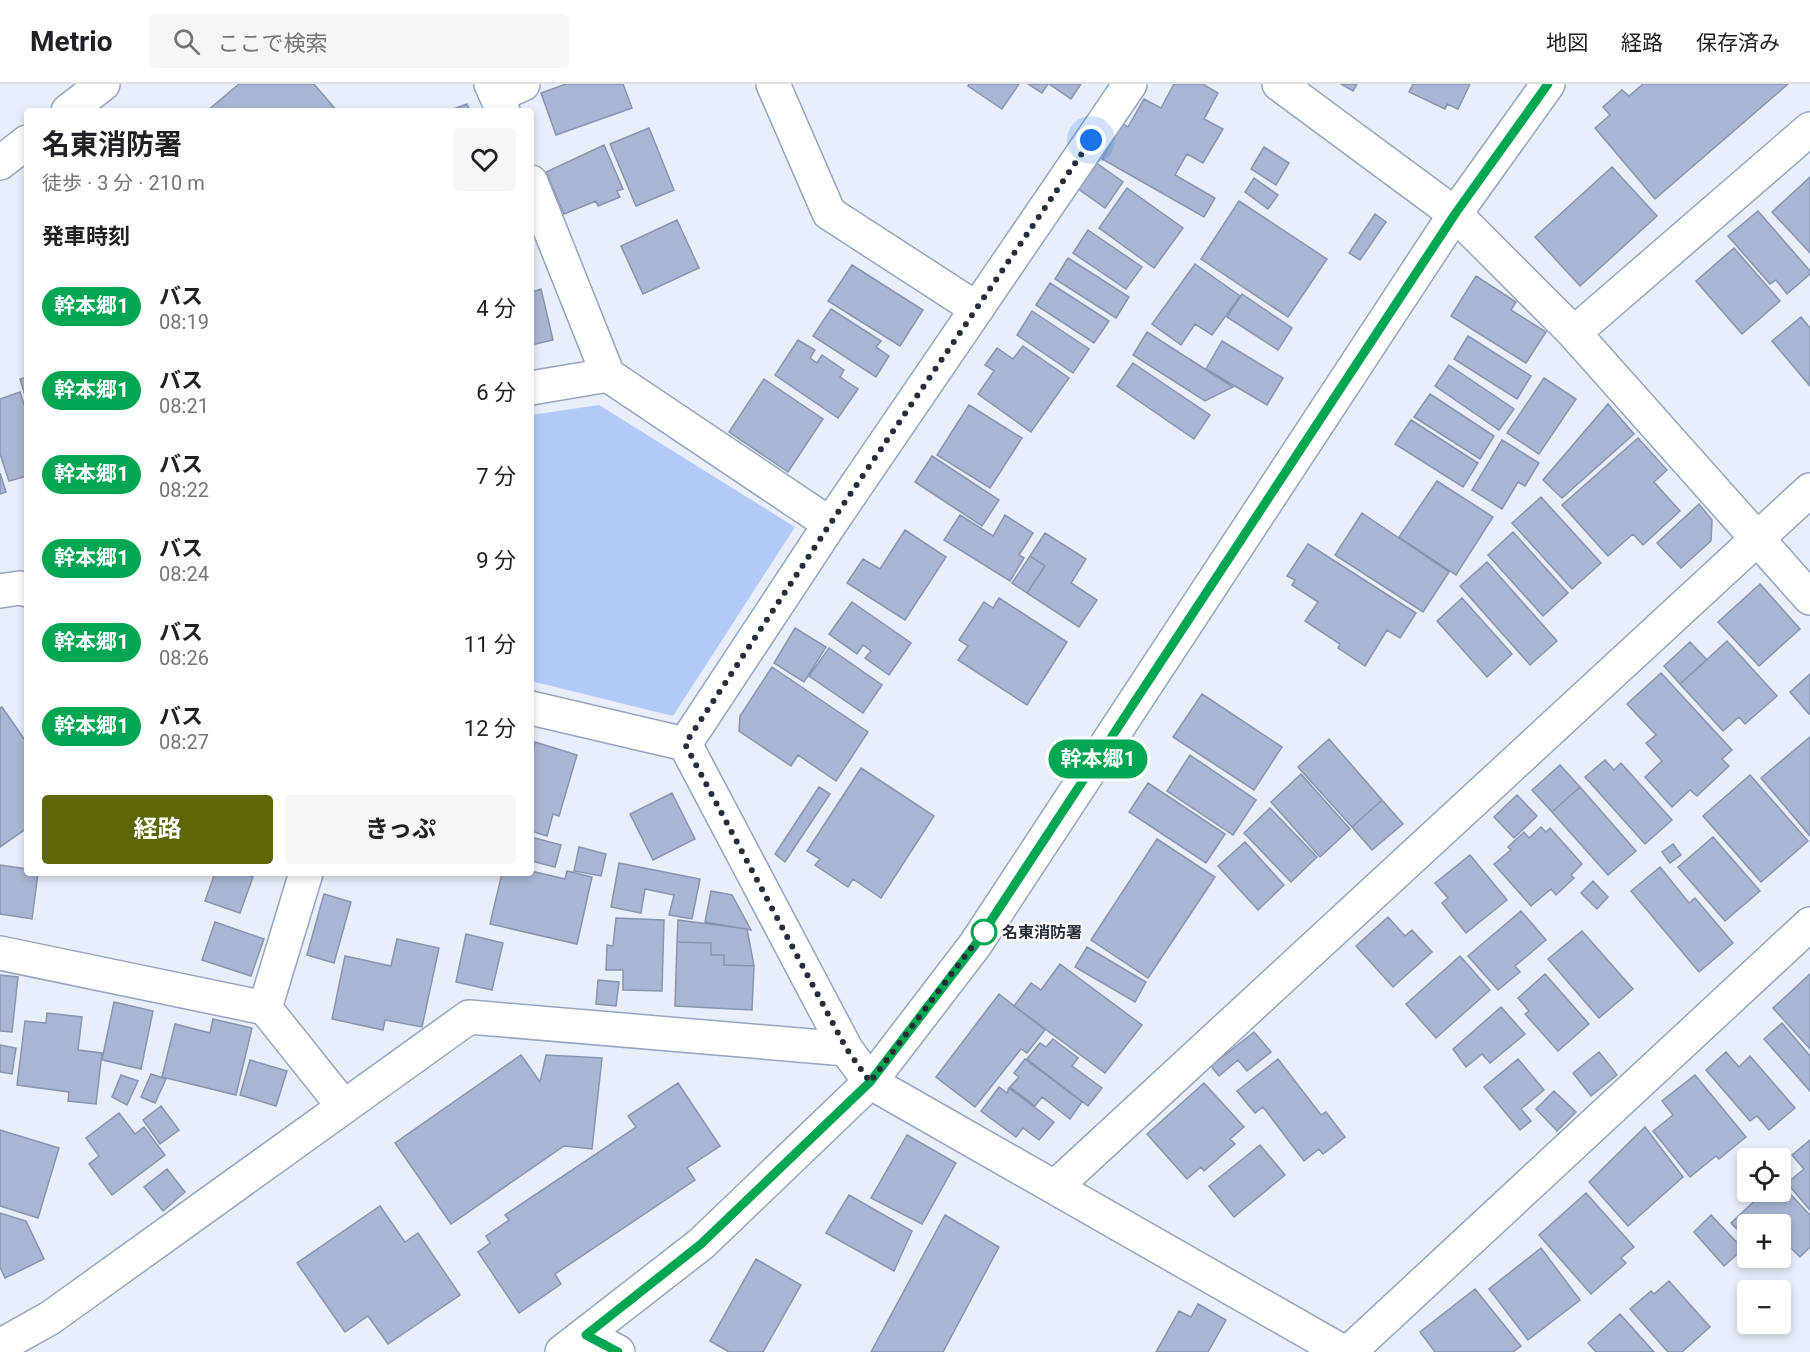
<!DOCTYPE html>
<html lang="ja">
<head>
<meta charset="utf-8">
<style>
	:root { --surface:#fff; --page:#f6f6f6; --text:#202124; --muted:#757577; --line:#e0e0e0; --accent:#5f6605 }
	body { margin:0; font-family:Roboto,"Noto Sans JP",sans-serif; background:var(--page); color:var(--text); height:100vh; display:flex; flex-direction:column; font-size:22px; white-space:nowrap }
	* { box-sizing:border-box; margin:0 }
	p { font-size:20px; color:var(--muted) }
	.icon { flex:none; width:33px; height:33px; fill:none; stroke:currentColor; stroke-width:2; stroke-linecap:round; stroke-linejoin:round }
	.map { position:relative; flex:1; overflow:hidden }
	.details { position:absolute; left:24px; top:24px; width:510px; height:768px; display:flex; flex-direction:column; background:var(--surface); border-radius:6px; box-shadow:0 3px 9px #0003 }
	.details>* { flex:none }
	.badge { padding:0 12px; border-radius:20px; font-size:21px; line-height:39px }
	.controls { position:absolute; left:1737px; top:1064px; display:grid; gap:12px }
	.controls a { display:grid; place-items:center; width:54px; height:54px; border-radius:6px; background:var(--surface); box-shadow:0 3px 9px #0003; font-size:30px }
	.you { position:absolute; width:30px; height:30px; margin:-15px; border:4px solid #fff; border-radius:50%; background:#1a73e8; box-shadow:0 0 0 9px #1a73e833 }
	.map>.badge { position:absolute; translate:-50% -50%; box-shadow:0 0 0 3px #fff }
	h2 { padding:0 18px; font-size:22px; line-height:54px }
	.round { display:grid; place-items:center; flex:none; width:63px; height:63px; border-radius:6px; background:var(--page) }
	.overview { display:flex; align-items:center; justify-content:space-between; height:102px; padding:0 18px }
	h1 { font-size:28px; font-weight:700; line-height:45px }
	.button { display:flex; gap:12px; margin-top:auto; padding:12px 18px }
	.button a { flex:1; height:69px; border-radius:6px; background:var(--accent); color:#fff; font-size:24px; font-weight:700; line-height:69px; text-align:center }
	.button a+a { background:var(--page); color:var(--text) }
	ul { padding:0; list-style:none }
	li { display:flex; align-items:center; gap:18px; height:84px; padding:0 18px }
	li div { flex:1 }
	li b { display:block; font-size:22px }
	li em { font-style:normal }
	li .badge { min-width:66px; font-weight:700; text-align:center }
	header { display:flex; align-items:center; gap:36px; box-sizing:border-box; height:84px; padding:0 30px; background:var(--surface); border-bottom:2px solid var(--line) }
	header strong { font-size:28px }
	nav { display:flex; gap:33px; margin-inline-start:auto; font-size:21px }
	.search { width:420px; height:54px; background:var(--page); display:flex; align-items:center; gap:15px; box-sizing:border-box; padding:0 21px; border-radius:6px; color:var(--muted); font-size:22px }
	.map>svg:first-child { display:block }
	.green { fill:#b3caf9 }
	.building { fill:#a8b6d3; stroke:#8795b0; stroke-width:1.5 }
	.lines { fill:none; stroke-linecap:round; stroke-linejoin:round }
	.street-casing { stroke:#97a5c1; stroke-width:36 }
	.secondary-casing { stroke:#97a5c1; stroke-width:36 }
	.primary-casing { stroke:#97a5c1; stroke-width:36 }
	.street { stroke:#fff; stroke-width:33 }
	.secondary { stroke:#fff; stroke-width:33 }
	.primary { stroke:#fff; stroke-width:33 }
	.line-casing { stroke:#fff; stroke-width:14 }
	.line { stroke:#00a651; stroke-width:9 }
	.walk { stroke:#272d38; stroke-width:6; stroke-dasharray:0 10.8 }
	.stop-dot { fill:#fff; stroke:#00a651; stroke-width:3 }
	.labels { text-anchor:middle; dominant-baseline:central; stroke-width:4.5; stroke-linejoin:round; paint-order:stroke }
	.stop-label { font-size:16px; font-weight:bold; fill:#272d38; stroke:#fbfbfb; text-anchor:start }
</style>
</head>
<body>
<header>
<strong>Metrio</strong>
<div class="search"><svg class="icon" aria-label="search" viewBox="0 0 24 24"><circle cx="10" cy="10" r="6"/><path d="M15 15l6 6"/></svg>ここで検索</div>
<nav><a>地図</a><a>経路</a><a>保存済み</a></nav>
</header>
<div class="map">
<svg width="1810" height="1268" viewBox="0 0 1810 1268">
	<rect width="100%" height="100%" fill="#e8eefa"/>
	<path class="green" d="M599 321 795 443 673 632 531 597V331Z"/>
	<path class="building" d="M239 0H314L337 27H207Z
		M566 0H623L632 24 556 51 541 9Z
		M969 0H1019L1002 25 968 2Z
		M1028 0H1048L1042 9Z
		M1049 0H1081L1071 15Z
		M1174 0H1203L1218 9 1204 35 1223 45 1203 79 1187 70 1175 91 1215 114 1204 133 1102 75 1122 39 1128 43 1144 15 1161 24Z
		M1341 0H1357L1353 7Z
		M1413 0H1470L1458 25 1447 20 1445 25 1409 8Z
		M1643 0H1788L1655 115 1595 44 1610 31 1603 23 1622 6 1629 12Z
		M467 20 470 27H448Z
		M649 44 674 106 636 122 610 60Z
		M604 61 623 105 617 107 620 113 598 122 596 117 564 130 546 88Z
		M1264 63 1289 79 1276 101 1251 85Z
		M1095 78 1123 98 1105 124 1077 104Z
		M1612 83 1657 132 1580 202 1535 153Z
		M1810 93V169L1772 128Z
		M1254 94 1278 111 1268 125 1245 108Z
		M1127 104 1183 144 1154 184 1099 144Z
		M1239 117 1327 175 1288 233 1201 175Z
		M1758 127 1810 187V190L1787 210 1776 196 1770 200 1728 152Z
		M1375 130 1386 138 1360 176 1349 169Z
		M677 136 699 184 643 210 621 162Z
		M1088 146 1142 183 1126 205 1073 169Z
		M1734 164 1780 217 1742 250 1696 197Z
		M1068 174 1129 213 1116 234 1055 195Z
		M1195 180 1240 212 1212 251 1195 240 1181 261 1152 240Z
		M852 181 923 226 900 262 828 217Z
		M1476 192 1516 218 1511 226 1546 248 1526 279 1451 232Z
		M1050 199 1109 237 1094 259 1036 221Z
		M531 205 532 208 541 205 553 256 531 261Z
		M1242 210 1292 244 1278 266 1227 233Z
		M831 225 881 257 876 263 889 272 876 293 813 252Z
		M1032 227 1089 265 1073 289 1017 251Z
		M1801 233 1810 244V302L1772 257Z
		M1147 248 1233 303 1205 317 1133 271Z
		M1468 252 1531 292 1517 315 1454 275Z
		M798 256 815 266 810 274 817 279 822 271 844 286 840 293 858 305 838 334 775 291Z
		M1222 257 1283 294 1267 321 1206 285Z
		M1023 262 1069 294 1031 348 978 310 994 287 985 281 997 264 1013 275Z
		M1133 279 1210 331 1194 355 1117 302Z
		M1449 281 1514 325 1499 346 1435 302Z
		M27 293V318L20 295Z
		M1544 294 1576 315 1539 370 1507 349Z
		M764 295 823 335 788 388 729 348Z
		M20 308 27 329V392L9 397 0 370V315Z
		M1430 310 1494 352 1480 375 1414 333Z
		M1608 320 1634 350 1562 414 1543 396Z
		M969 321 1022 354 990 404 937 371Z
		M1411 336 1478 379 1463 403 1395 360Z
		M1638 354 1667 386 1654 398 1680 427 1643 461 1633 450 1608 472 1562 421Z
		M1502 356 1539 379 1525 402 1518 398 1502 425 1472 406Z
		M932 372 999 416 982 442 915 398Z
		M0 389 6 408 0 410Z
		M1437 397 1493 433 1456 491 1399 453Z
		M1541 413 1601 479 1572 505 1512 439Z
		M1699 420 1712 436 1711 457 1681 484 1657 459Z
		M1362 429 1449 488 1423 528 1335 471Z
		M960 431 993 452 1005 431 1033 449 1019 471 1024 474 1010 497 944 456Z
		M905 446 946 473 905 536 847 499 863 475 880 485Z
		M1513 448 1568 509 1543 532 1488 471Z
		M1045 449 1086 475 1071 499 1097 516 1079 543 1027 509 1045 482 1030 472Z
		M1308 460 1416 529 1400 554 1387 546 1365 582 1338 564 1340 560 1305 537 1318 518 1292 501 1295 496 1287 492Z
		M1030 472 1045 482 1027 509 1012 499Z
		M1487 478 1557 557 1530 581 1460 502Z
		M1760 500 1800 545 1759 582 1718 538Z
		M999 514 1067 558 1027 621 958 576 968 562 959 556 984 518 993 524Z
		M1462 514 1512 570 1487 593 1437 537Z
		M852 518 911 559 889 591 865 574 871 567 863 561 857 570 829 550Z
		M795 544 826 563 804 598 774 579Z
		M1727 557 1777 612 1745 640 1739 633 1723 647 1680 600Z
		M1690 558 1707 576 1680 600 1664 582Z
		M829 564 882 601 863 629 809 592Z
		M772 583 868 648 836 697 798 671 791 682 739 647 740 632Z
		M1661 589 1732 666 1722 675 1729 682 1697 712 1690 706 1672 723 1645 693 1662 677 1646 659 1656 651 1627 620Z
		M1810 590V630H1809L1790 608Z
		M1202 610 1282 663 1254 706 1173 653Z
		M2 623 27 659V744L0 763V624Z
		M1810 653V752L1761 694Z
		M1329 655 1382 716 1352 743 1298 683Z
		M535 658 577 671 559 732 553 730 547 752 531 747V672Z
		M1190 671 1256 716 1233 751 1167 707Z
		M1605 676 1614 686 1621 679 1672 736 1645 760 1585 693Z
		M1560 681 1580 703 1552 728 1532 706Z
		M861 684 934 732 881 814 853 795 848 803 815 781 820 775 807 767Z
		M1301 690 1350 745 1320 773 1271 718Z
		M1750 691 1808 757 1761 798 1703 732Z
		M1148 699 1225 750 1206 779 1129 728Z
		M819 703 830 710 785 778 775 770Z
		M1580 703 1636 767 1608 791 1552 728Z
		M672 709 695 755 653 776 630 730Z
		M1517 711 1537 732 1514 754 1494 733Z
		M1382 716 1403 740 1372 766 1352 743Z
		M1270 724 1317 773 1291 798 1244 749Z
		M1541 743 1546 748 1550 744 1582 780 1571 791 1574 794 1556 811 1551 805 1531 822 1494 780 1511 766 1508 763 1524 748 1529 754Z
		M531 753 561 761 555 783 531 777Z
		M1713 753 1760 807 1725 837 1678 783Z
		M1157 755 1215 793 1148 894 1091 856Z
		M1245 758 1284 801 1258 826 1218 782Z
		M1673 760 1681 771 1670 779 1662 768Z
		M579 763 606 770 601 792 574 787Z
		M1470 771 1507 816 1466 849 1442 819 1448 814 1435 799Z
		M619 779 700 795 692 835 669 831 674 811 645 805 641 829 611 823Z
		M0 781 27 785V789H38L32 835 0 830Z
		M1660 783 1689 819 1695 814 1733 859 1699 888 1631 807Z
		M531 787 565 795 567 787 592 793 577 860 490 840 502 789H531Z
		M215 789H242L253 793 240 829 205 817Z
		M1593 797 1608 813 1597 825 1581 809Z
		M711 807 732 811 751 846 705 838Z
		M324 810 351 818 334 879 307 871Z
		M1521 827 1546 856 1515 882 1520 888 1498 906 1468 872Z
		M1388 833 1405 852 1412 846 1432 868 1393 903 1356 862Z
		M616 834 664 836 662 907 623 906V886H606L607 861 613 862Z
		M678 836 747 845 754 882 724 881V871H711V859L677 858Z
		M215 838 264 855 251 892 202 876Z
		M1582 847 1633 905 1599 934 1548 875Z
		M466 850 503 859 492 906 456 898Z
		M397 855 439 864 422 943 385 936 383 946 332 935 345 872 391 882Z
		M677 858 711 859V871H724V881L754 882 752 926 675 922Z
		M1087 863 1146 898 1135 918 1075 883Z
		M1460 872 1490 906 1436 954 1406 920Z
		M1060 880 1142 941 1105 989 1014 922 1031 899 1041 906Z
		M1545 890 1589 940 1558 967 1525 930 1529 927 1518 914Z
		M1810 890V965L1773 924Z
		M0 891 18 893 12 948 0 947Z
		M598 896 619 898 616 922 596 920Z
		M999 910 1045 946 1027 969 1021 965 975 1023 936 993Z
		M114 918 153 927 141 985 102 976Z
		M1501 923 1525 950 1490 979 1482 970 1466 983 1453 965Z
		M47 929 82 933 78 966 102 969 96 1020 68 1017 69 1008 17 1001 25 937 46 939Z
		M213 935 252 944 236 1011 162 993 175 940 210 949Z
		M1782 939 1810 972V1007L1764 955Z
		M1254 948 1271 968 1247 987 1238 976 1219 992 1211 982Z
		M1053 955 1078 974 1072 982 1102 1004 1088 1022 1027 975 1040 959 1046 963Z
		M0 961 16 964 12 990 0 988Z
		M1599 968 1617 991 1591 1012 1573 989Z
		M1726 968 1739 983 1750 972 1795 1024 1769 1046 1757 1032 1750 1037 1706 986Z
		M521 971 540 998 546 971 602 974 592 1065 564 1062 451 1140 395 1059Z
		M1025 975 1082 1018 1070 1035 1042 1013 1035 1022 1010 1003 1019 993 1014 989Z
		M1278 975 1321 1031 1326 1028 1345 1053 1323 1070 1319 1065 1304 1077 1263 1023 1255 1029 1237 1007Z
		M1518 975 1544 1006 1521 1025 1531 1037 1520 1046 1484 1003Z
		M250 976 287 987 276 1022 240 1011Z
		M151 990 166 995 155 1019 141 1013Z
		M121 991 138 997 127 1021 112 1013Z
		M1695 991 1746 1053 1719 1075 1716 1072 1690 1093 1653 1047 1673 1031 1662 1017Z
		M678 999 720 1062 687 1084 695 1096 555 1190 561 1200 519 1229 478 1168 490 1159 486 1152 509 1136 505 1131 636 1043 628 1032Z
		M1204 999 1244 1043 1230 1055 1235 1060 1204 1087 1201 1083 1187 1095 1147 1050Z
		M999 1003 1007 1009 1009 1004 1054 1038 1039 1056 1023 1044 1016 1053 981 1027Z
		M1554 1007 1576 1028 1557 1047 1536 1025Z
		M161 1022 179 1046 160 1060 143 1036Z
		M119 1029 135 1050 144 1043 165 1071 112 1111 89 1080 99 1072 86 1054Z
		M1645 1043 1683 1093 1628 1142 1589 1098Z
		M0 1046 59 1064 38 1134 0 1122Z
		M907 1051 956 1079 922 1140 871 1114Z
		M1810 1056V1126L1787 1099 1804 1085 1792 1071Z
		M1260 1061 1285 1091 1234 1133 1209 1102Z
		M167 1085 185 1108 163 1127 144 1103Z
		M1780 1099 1810 1131V1163L1800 1173 1788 1161 1780 1167V1140H1748V1156L1731 1139 1765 1107H1780Z
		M1586 1109 1634 1163 1621 1174 1626 1179 1591 1210 1539 1151Z
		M849 1111 912 1147 894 1187 826 1149Z
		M380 1122 405 1158 418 1149 460 1211 388 1260 368 1232 345 1248 297 1179Z
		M0 1129 26 1137 44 1175 5 1194 0 1183Z
		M945 1131 999 1163 943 1268H871Z
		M1711 1131 1743 1165 1724 1182 1694 1148Z
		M1541 1164 1580 1216 1528 1256 1489 1205Z
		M756 1175 801 1201 763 1268H729L710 1257Z
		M1669 1197 1710 1243 1682 1268H1668L1630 1225 1651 1207 1654 1210Z
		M1475 1205 1521 1262 1513 1268H1435L1420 1248Z
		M1198 1220 1226 1236 1208 1268H1156L1179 1227 1191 1233Z
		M1620 1230 1654 1268H1596L1588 1259Z"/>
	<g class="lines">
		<defs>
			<path id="street" d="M491 0 503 27
				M773 0 829 129 977 225
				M1130 0 830 440 685 660 846 965 870 998 1343 1268
				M1279 0 1455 130 1574 249 1810 514
				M497 12 523 0
				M531 98 608 291 830 440
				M1574 249 1810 45
				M531 304 608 291
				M0 507 20 504 27 506
				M531 624 685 660
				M306 789 265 924 344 1023
				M0 869 265 924
				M1055 1103 1810 406
				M0 1262 50 1234 469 933 846 965
				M1349 1268 1810 840"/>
			<path id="secondary" d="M68 27 103 0
				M0 79 27 58
				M586 1251 618 1268"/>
			<path id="primary" d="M562 1268 701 1160 870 998 975 861 1455 130 1548 0"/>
		</defs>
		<use href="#street" class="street-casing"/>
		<use href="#secondary" class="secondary-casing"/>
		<use href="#primary" class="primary-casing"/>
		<use href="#street" class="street"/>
		<use href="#secondary" class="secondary"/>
		<use href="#primary" class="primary"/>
	</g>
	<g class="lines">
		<defs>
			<path id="line" d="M618 1268 586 1251 701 1160 870 998 975 861 1455 130 1548 0"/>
		</defs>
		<use href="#line" class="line-casing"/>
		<use href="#line" class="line"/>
		<path class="walk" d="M984 848 987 843 870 998 846 964 685 660 830 440 1091 56"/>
	</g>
	<circle class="stop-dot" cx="984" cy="848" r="12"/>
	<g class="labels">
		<g class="stop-label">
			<text x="1002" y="848">名東消防署</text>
		</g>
	</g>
</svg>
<div class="controls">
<a><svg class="icon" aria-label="locate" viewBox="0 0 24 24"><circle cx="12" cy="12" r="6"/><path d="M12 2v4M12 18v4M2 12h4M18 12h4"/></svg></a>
<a>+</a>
<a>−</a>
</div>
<div class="you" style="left:1091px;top:56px"></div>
<b class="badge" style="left:1098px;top:675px;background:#00a651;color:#fff">幹本郷1</b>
<section class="details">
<div class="overview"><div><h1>名東消防署</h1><p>徒歩 · 3 分 · 210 m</p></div><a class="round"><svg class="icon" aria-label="heart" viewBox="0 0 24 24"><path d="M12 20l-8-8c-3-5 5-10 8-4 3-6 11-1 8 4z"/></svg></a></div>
<h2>発車時刻</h2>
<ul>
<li><span class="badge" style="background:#00a651;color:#fff">幹本郷1</span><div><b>バス</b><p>08:19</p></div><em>4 分</em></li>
<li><span class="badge" style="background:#00a651;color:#fff">幹本郷1</span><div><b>バス</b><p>08:21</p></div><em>6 分</em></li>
<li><span class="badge" style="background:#00a651;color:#fff">幹本郷1</span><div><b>バス</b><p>08:22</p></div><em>7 分</em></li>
<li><span class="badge" style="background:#00a651;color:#fff">幹本郷1</span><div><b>バス</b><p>08:24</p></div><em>9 分</em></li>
<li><span class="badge" style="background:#00a651;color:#fff">幹本郷1</span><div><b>バス</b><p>08:26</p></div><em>11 分</em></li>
<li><span class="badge" style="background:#00a651;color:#fff">幹本郷1</span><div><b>バス</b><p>08:27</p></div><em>12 分</em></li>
</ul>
<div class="button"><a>経路</a><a>きっぷ</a></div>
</section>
</div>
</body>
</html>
